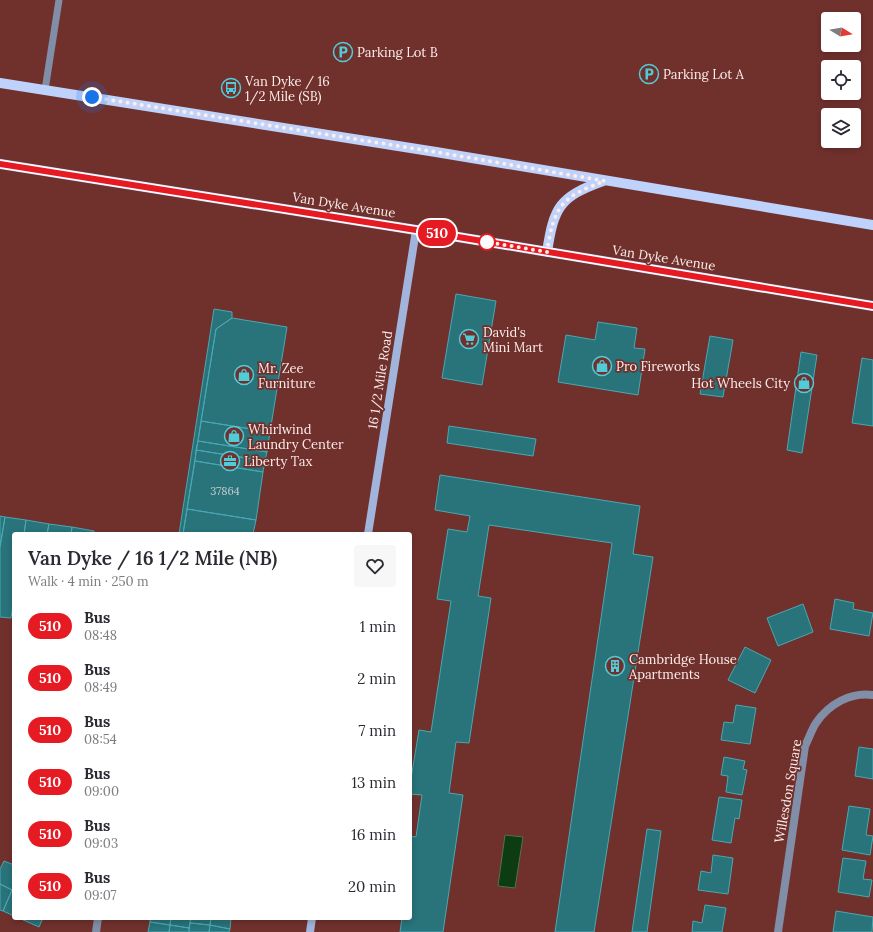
<!DOCTYPE html>
<html lang="en">
<head>
<meta charset="utf-8">
<style>
	:root { --surface:#fff; --page:#f7f7f7; --text:#2b2b33; --muted:#7c7c81 }
	body { margin:0; font-family:Lora,serif; background:var(--page); color:var(--text); height:100vh; display:flex; flex-direction:column; font-size:15px; white-space:nowrap }
	* { box-sizing:border-box; margin:0 }
	p { font-size:13px; color:var(--muted) }
	.icon { flex:none; width:22px; height:22px; fill:none; stroke:currentColor; stroke-width:2; stroke-linecap:round; stroke-linejoin:round }
	.map { position:relative; flex:1; overflow:hidden }
	.panel { position:absolute; left:12px; top:532px; width:400px; height:388px; display:flex; flex-direction:column; background:var(--surface); border-radius:4px; box-shadow:0 2px 6px #0003 }
	.panel>* { flex:none }
	.badge { padding:0 8px; border-radius:13px; font-size:14px; line-height:26px }
	.needle { width:26px; rotate:101deg }
	.controls { position:absolute; left:821px; top:12px; display:grid; gap:8px }
	.controls a { display:grid; place-items:center; width:40px; height:40px; border-radius:4px; background:var(--surface); box-shadow:0 2px 6px #0003; font-size:20px }
	.you { position:absolute; width:20px; height:20px; margin:-10px; border:3px solid #fff; border-radius:50%; background:#1a73e8; box-shadow:0 0 0 6px #1a73e833 }
	.map>.badge { position:absolute; translate:-50% -50%; box-shadow:0 0 0 2px #fff }
	.round { display:grid; place-items:center; flex:none; width:42px; height:42px; border-radius:4px; background:var(--page) }
	.summary { display:flex; align-items:center; justify-content:space-between; height:68px; padding:0 16px }
	h1 { font-size:19px; font-weight:600; line-height:30px }
	ul { padding:0; list-style:none }
	li { display:flex; align-items:center; gap:12px; height:52px; padding:0 16px }
	li div { flex:1 }
	li b { display:block; font-size:15px }
	li em { font-style:normal }
	li .badge { min-width:44px; font-weight:700; text-align:center }
	.map>svg:first-child { display:block }
	.water { fill:#0d3b12; stroke:#557053 }
	.building { fill:#29737a; stroke:#49a8b2 }
	.lines { fill:none; stroke-linecap:round; stroke-linejoin:round }
	.lane { stroke:#818ea7; stroke-width:7 }
	.street { stroke:#818ea7; stroke-width:8 }
	.secondary { stroke:#a1b4dc; stroke-width:8 }
	.primary { stroke:#bfd2fb; stroke-width:10 }
	.line-casing { stroke:#fff; stroke-width:9 }
	.line { stroke:#e51a23; stroke-width:6 }
	.walk { stroke:#fdedeb; stroke-width:4; stroke-dasharray:0 7.2 }
	.stop-dot { fill:#fff; stroke:#e51a23; stroke-width:2 }
	.labels { text-anchor:middle; dominant-baseline:central; stroke-width:3.5; stroke-linejoin:round; paint-order:stroke }
	.number-label { font-size:11px; fill:#c8cecf }
	.poi-label { font-size:13px; fill:#fdedeb; stroke:#70312d; text-anchor:start }
	.street-label { font-size:13px; fill:#fdedeb; stroke:#70312d }
</style>
</head>
<body>
<div class="map">
<svg width="873" height="932" viewBox="0 0 873 932">
	<rect width="100%" height="100%" fill="#70312d"/>
	<path class="water" d="M505 835 523 837 515 888 498 886Z"/>
	<path class="building" d="M456 294 496 301 482 385 442 378Z
		M214 309 232 312V318L216 329 183 534H179Z
		M232 318 287 327 270 432 201 421 216 329Z
		M598 322 637 328 634 348 645 349 638 395 558 382 566 335 595 340Z
		M710 336 733 340 723 397 700 394Z
		M801 352 817 355 802 453 787 450Z
		M862 358 873 360V426L852 423Z
		M201 421 270 432 267 452 198 441Z
		M449 426 536 439 533 456 447 443Z
		M198 441 267 452 265 461 196 450Z
		M196 450 265 461 263 472 195 461Z
		M195 461 263 472 256 520 187 509Z
		M440 475 640 506 633 554 653 557 594 932H555L612 543 489 525 478 596 491 598 469 743 456 742 449 793 463 795 443 932H400L402 918H410V836L416 837 422 795 410 794V785L419 730 431 732 451 601 437 599 448 529 467 532 470 516 435 510Z
		M187 509 256 520 253 534H183Z
		M0 516 5 517 0 547Z
		M5 517 26 520 24 534H14V597L11 618 0 617V547Z
		M26 520 49 524 47 534H24Z
		M49 524 72 527 71 534H47Z
		M72 527 94 531V534H71Z
		M835 599 854 603 853 609 873 613 869 636 830 629Z
		M803 604 813 632 778 646 767 618Z
		M745 647 771 660 755 693 728 680Z
		M736 705 756 708 750 744 721 740 724 722 733 723Z
		M859 747 873 749V779L855 776Z
		M724 757 745 761 743 769 747 770 742 795 726 792 728 776 721 775Z
		M719 797 742 800 739 819 735 818 731 843 712 840Z
		M849 806 870 809 866 835 873 836 870 855 842 850Z
		M647 829 661 831 647 932H632Z
		M713 855 733 858 728 894 698 890 701 871 711 873Z
		M843 858 866 861 863 879 872 880 869 897 838 892Z
		M4 861 14 865V886L12 890 0 884V869Z
		M0 884 12 890 3 911 0 910Z
		M12 890 14 891V916L3 911Z
		M705 905 726 908 722 932H692L693 921 702 923Z
		M836 911 873 917 872 932H833Z
		M21 918H43L39 927 21 919Z
		M150 918H171L170 925 150 922Z
		M171 918H191L189 928 170 925Z
		M191 918H211L210 925 190 923Z
		M211 918H231L230 929 210 925Z
		M150 922 170 925 169 932H148Z
		M190 923 210 925 209 932H189Z
		M170 925 189 928V932H169Z
		M210 925 230 929 229 932H209Z"/>
	<g class="lines">
		<path class="lane" d="M45 90 59 0"/>
		<path class="street" d="M96 932 98 918
			M778 932 805 746C809 738 812 729 816 723 829 704 850 692 873 695"/>
		<path class="secondary" d="M368 534 416 230
			M310 932 312 918"/>
		<path class="primary" d="M0 83 436 152 873 225
			M0 164 416 230 873 306
			M547 252C554 207 559 197 603 181"/>
	</g>
	<g class="lines">
		<defs>
			<path id="line" d="M0 164 416 230 873 306"/>
		</defs>
		<use href="#line" class="line-casing"/>
		<use href="#line" class="line"/>
		<path class="walk" d="M92 97 436 152 605 181C561 197 554 206 547 252L487 242"/>
	</g>
	<defs>
		<symbol id="parking-ring" viewBox="-11 -11 22 22"><circle r="9.5" fill="#70312d" stroke="#52cbd8" stroke-width="1.5"/><path d="M-3.5-5.5H1a3.5 3.5 0 0 1 0 7H-1V5.5H-3.5ZM-1-3.4V-.6H.8a1.4 1.4 0 0 0 0-2.8Z" fill="#52cbd8"/></symbol>
		<symbol id="bus-ring" viewBox="-11 -11 22 22"><circle r="9.5" fill="#70312d" stroke="#52cbd8" stroke-width="1.5"/><path d="M-5-6H5V4H4V6H2V4H-2V6H-4V4H-5ZM-3.5-4V0h7V-4ZM-3.5 1.2v1.5H-2V1.2ZM2 1.2v1.5H3.5V1.2Z" fill="#52cbd8"/></symbol>
		<symbol id="supermarket-ring" viewBox="-11 -11 22 22"><circle r="9.5" fill="#70312d" stroke="#52cbd8" stroke-width="1.5"/><path d="M-6-5.5h2.5l.6 2H6L4.5 2H-2.5L-4.4-4H-6ZM-1.5 3.2a1.3 1.3 0 1 0 .1 0ZM3 3.2a1.3 1.3 0 1 0 .1 0Z" fill="#52cbd8"/></symbol>
		<symbol id="shop-ring" viewBox="-11 -11 22 22"><circle r="9.5" fill="#70312d" stroke="#52cbd8" stroke-width="1.5"/><path d="M-5-2.5h2.3a2.7 3.5 0 0 1 5.4 0H5L5.5 6h-11ZM-1.5-2.5h3a1.5 2.3 0 0 0-3 0Z" fill="#52cbd8"/></symbol>
		<symbol id="office-ring" viewBox="-11 -11 22 22"><circle r="9.5" fill="#70312d" stroke="#52cbd8" stroke-width="1.5"/><path d="M-6-3h4V-5.5h4V-3h4V5H-6ZM-1-4.5V-3h2v-1.5ZM-6 0V1H6V0Z" fill="#52cbd8"/></symbol>
		<symbol id="building-ring" viewBox="-11 -11 22 22"><circle r="9.5" fill="#70312d" stroke="#52cbd8" stroke-width="1.5"/><path d="M-4-6H4V6H1V3H-1V6H-4ZM-2.5-4.3h1.7v1.8h-1.7ZM.8-4.3h1.7v1.8H.8ZM-2.5-1h1.7V.8h-1.7ZM.8-1h1.7V.8H.8Z" fill="#52cbd8"/></symbol>
	</defs>
	<g fill-rule="evenodd">
		<use href="#parking-ring" x="332" y="41" width="22" height="22"/>
		<use href="#parking-ring" x="638" y="63" width="22" height="22"/>
		<use href="#bus-ring" x="220" y="77" width="22" height="22"/>
		<use href="#supermarket-ring" x="458" y="328" width="22" height="22"/>
		<use href="#shop-ring" x="591" y="355" width="22" height="22"/>
		<use href="#shop-ring" x="233" y="364" width="22" height="22"/>
		<use href="#shop-ring" x="793" y="372" width="22" height="22"/>
		<use href="#shop-ring" x="223" y="425" width="22" height="22"/>
		<use href="#office-ring" x="219" y="450" width="22" height="22"/>
		<use href="#building-ring" x="604" y="655" width="22" height="22"/>
	</g>
	<circle class="stop-dot" cx="487" cy="242" r="8"/>
	<g class="labels">
		<g class="number-label">
			<text x="225" y="491">37864</text>
		</g>
		<g class="poi-label">
			<text x="357" y="52">Parking Lot B</text>
			<text x="663" y="74">Parking Lot A</text>
			<text x="245" y="81">Van Dyke / 16<tspan x="245" dy="15">1/2 Mile (SB)</tspan></text>
			<text x="483" y="332">David's<tspan x="483" dy="15">Mini Mart</tspan></text>
			<text x="616" y="366">Pro Fireworks</text>
			<text x="258" y="368">Mr. Zee<tspan x="258" dy="15">Furniture</tspan></text>
			<text x="790" y="383" text-anchor="end">Hot Wheels City</text>
			<text x="248" y="429">Whirlwind<tspan x="248" dy="15">Laundry Center</tspan></text>
			<text x="244" y="461">Liberty Tax</text>
			<text x="629" y="659">Cambridge House<tspan x="629" dy="15">Apartments</tspan></text>
		</g>
		<g class="street-label">
			<text transform="translate(344 205) rotate(9)">Van Dyke Avenue</text>
			<text transform="translate(664 258) rotate(9)">Van Dyke Avenue</text>
			<text transform="translate(380 380) rotate(-81)">16 1/2 Mile Road</text>
			<text transform="translate(788 791) rotate(-80)">Willesdon Square</text>
		</g>
	</g>
</svg>
<div class="controls">
<a><svg class="needle" viewBox="-14 -14 28 28"><path d="M0-13l5 13h-10z" fill="#e53935"/><path d="M0 13l5-13h-10z" fill="#7c7c81"/></svg></a>
<a><svg class="icon" aria-label="locate" viewBox="0 0 24 24"><circle cx="12" cy="12" r="6"/><path d="M12 2v4M12 18v4M2 12h4M18 12h4"/></svg></a>
<a><svg class="icon" aria-label="layers" viewBox="0 0 24 24"><path d="M12 4l9 5-9 5-9-5zM3 14l9 5 9-5"/></svg></a>
</div>
<div class="you" style="left:92px;top:97px"></div>
<b class="badge" style="left:437px;top:233px;background:#e51a23;color:#fff">510</b>
<section class="panel">
<div class="summary"><div><h1>Van Dyke / 16 1/2 Mile (NB)</h1><p>Walk · 4 min · 250 m</p></div><a class="round"><svg class="icon" aria-label="heart" viewBox="0 0 24 24"><path d="M12 20l-8-8c-3-5 5-10 8-4 3-6 11-1 8 4z"/></svg></a></div>
<ul>
<li><span class="badge" style="background:#e51a23;color:#fff">510</span><div><b>Bus</b><p>08:48</p></div><em>1 min</em></li>
<li><span class="badge" style="background:#e51a23;color:#fff">510</span><div><b>Bus</b><p>08:49</p></div><em>2 min</em></li>
<li><span class="badge" style="background:#e51a23;color:#fff">510</span><div><b>Bus</b><p>08:54</p></div><em>7 min</em></li>
<li><span class="badge" style="background:#e51a23;color:#fff">510</span><div><b>Bus</b><p>09:00</p></div><em>13 min</em></li>
<li><span class="badge" style="background:#e51a23;color:#fff">510</span><div><b>Bus</b><p>09:03</p></div><em>16 min</em></li>
<li><span class="badge" style="background:#e51a23;color:#fff">510</span><div><b>Bus</b><p>09:07</p></div><em>20 min</em></li>
</ul>
</section>
</div>
</body>
</html>
